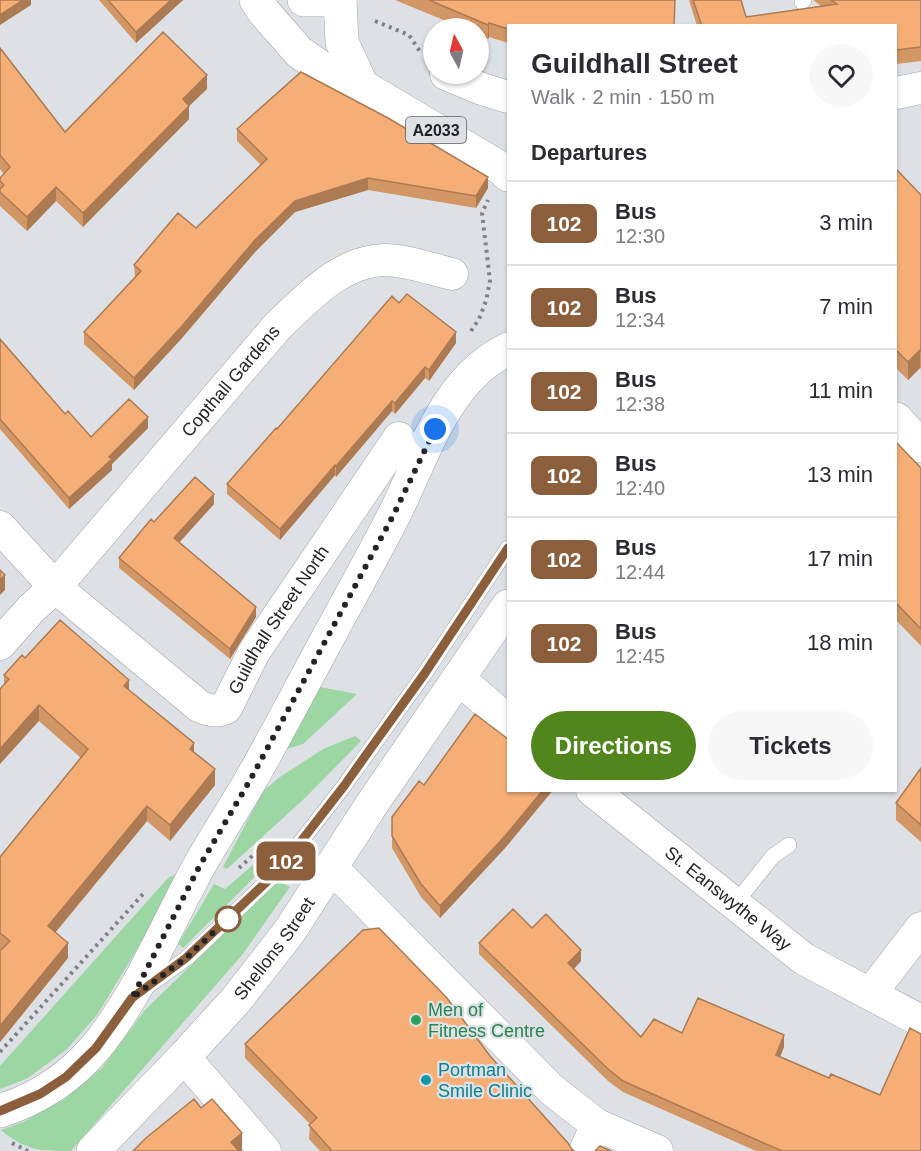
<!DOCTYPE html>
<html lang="en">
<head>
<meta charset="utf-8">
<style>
	:root { --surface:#fff; --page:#f7f7f7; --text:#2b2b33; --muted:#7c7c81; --line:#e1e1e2; --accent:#51861d }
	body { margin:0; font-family:Arial,sans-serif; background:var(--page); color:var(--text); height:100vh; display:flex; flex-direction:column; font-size:22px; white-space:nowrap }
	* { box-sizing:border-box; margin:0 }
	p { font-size:20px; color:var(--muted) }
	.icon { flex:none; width:33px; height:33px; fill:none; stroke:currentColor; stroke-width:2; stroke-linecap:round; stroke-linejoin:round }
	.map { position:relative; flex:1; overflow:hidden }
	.drawer { position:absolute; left:507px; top:24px; width:390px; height:768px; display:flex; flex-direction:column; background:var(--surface); border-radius:0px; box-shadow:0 2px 4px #0004 }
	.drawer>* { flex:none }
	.badge { padding:0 12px; border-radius:9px; font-size:21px; line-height:39px }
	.needle { width:39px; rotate:352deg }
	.tools { position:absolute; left:423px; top:18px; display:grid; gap:12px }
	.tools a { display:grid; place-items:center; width:66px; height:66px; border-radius:50%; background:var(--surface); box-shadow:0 2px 4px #0004; font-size:30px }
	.you { position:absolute; width:30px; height:30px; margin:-15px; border:4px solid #fff; border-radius:50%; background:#1a73e8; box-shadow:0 0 0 9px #1a73e833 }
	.map>.badge { position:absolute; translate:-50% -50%; box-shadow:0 0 0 3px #fff }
	h2 { padding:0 24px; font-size:22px; line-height:54px }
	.round { display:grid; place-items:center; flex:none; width:63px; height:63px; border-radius:32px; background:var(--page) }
	.head { display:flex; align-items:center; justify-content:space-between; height:102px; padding:0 24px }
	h1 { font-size:28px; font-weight:700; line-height:45px }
	.primary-button { display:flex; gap:12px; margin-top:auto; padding:12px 24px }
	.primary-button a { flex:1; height:69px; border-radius:36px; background:var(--accent); color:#fff; font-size:24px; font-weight:700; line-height:69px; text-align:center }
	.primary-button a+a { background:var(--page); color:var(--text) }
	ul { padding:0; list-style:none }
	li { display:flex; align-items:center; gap:18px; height:84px; padding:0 24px; border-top:2px solid var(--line) }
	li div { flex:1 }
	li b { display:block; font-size:22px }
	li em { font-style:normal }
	li .badge { min-width:66px; font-weight:700; text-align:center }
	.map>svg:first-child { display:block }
	.green { fill:#9cd6a2 }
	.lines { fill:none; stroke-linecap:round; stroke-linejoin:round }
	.lane-casing { stroke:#a1a6aa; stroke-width:16 }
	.street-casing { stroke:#a1a6aa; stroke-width:33 }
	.primary-casing { stroke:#a1a6aa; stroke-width:34 }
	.path { stroke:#7f8286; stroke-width:4; stroke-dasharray:3 4.5; stroke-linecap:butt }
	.lane { stroke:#fff; stroke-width:15 }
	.street { stroke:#fff; stroke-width:32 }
	.primary { stroke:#fff; stroke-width:33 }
	.wall { fill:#d39665 }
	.shaded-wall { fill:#ac7a53 }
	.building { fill:#f5af76; stroke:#ac7a53; stroke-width:1.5 }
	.line-casing { stroke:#fff; stroke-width:14 }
	.line { stroke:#8b5e3c; stroke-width:9 }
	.walk { stroke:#222426; stroke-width:6; stroke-dasharray:0 10.8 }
	.stop-dot { fill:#fff; stroke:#8b5e3c; stroke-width:3 }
	.leisure-dot { fill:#2e9e5b; stroke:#dde1e6; stroke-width:2 }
	.culture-dot { fill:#0f9aa8; stroke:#dde1e6; stroke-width:2 }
	.labels { text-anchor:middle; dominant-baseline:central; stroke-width:4.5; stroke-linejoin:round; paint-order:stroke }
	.shield { fill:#dde1e6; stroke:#5a5d60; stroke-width:1.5 }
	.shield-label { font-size:16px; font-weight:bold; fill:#222426 }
	.street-label { font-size:18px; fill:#222426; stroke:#dde1e6 }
	.leisure-label { font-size:18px; fill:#27864d; stroke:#dde1e6; text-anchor:start }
	.culture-label { font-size:18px; fill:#0d838f; stroke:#dde1e6; text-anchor:start }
</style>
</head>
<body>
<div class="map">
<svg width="921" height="1151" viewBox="0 0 921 1151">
	<rect width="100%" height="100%" fill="#dde1e6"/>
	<path class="green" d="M320 687 357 694 303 744 284 750Z
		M355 736 361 741 305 798 227 869 223 867 263 791 280 777 323 749Z
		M268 852 274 858 183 948 178 944 214 884 225 889Z
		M186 869 97 1015 67 1049 28 1078 0 1089V1066L168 878Z
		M278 881 290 887 242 955 71 1151C40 1151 26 1151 1 1130L23 1122 65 1099 102 1068 145 1010Z"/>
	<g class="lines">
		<defs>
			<path id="lane" d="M802 2 804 0
				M734 905 773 856 789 845
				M144 989 187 958 278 871 344 786 425 673 508 548"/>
			<g id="street">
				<path d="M446 74 482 89 508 97"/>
				<path d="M896 93 921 88"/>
				<path id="s1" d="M0 527 55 587 199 706C208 710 216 713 226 708L254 652 399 438"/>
				<path id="s2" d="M0 644 31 609 55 587 276 328C305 300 340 261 384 260 407 260 430 269 452 274"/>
				<path d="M458 678 508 721"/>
				<path id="s3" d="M592 790 804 959 921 1021"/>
				<path d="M331 867 552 1090 597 1125 657 1151"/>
				<path d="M871 993 921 928"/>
				<path d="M184 1057 265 1151"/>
				<path d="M585 1151 597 1125"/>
			</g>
			<g id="primary">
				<path d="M256 0 264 12 299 52 329 73 362 86 502 169 508 175"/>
				<path d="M304 0H340"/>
				<path d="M340 0 342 42 362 86"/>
				<path d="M896 419 921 446"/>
				<path d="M0 1111C37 1099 71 1077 96 1047 140 993 165 928 198 868 214 839 232 812 249 783 272 743 294 701 316 660 342 611 369 564 394 515 424 456 444 380 508 349"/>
				<path id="s4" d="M93 1151 184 1057 236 1000 289 932 372 804 508 606"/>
			</g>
		</defs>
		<use href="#lane" class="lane-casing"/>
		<use href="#street" class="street-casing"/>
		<use href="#primary" class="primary-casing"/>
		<path class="path" d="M375 21 409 35 421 53
			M471 331 479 319 486 301 490 281 482 213 488 200
			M239 868 262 847
			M0 1052 144 893
			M12 1143 28 1151"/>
		<use href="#lane" class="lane"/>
		<use href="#street" class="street"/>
		<use href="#primary" class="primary"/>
	</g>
	<path class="wall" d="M99 0H183L136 43Z
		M395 0H676L508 26V43L489 37 488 39 478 35V28H463Z
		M689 0H741L746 17 821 6 813 0H921V61L896 64V26H697Z
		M0 48 65 132 207 89 189 106V119L83 227 56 201 27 231 0 206V178L4 174 0 169Z
		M237 129 488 188 476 208 368 190 295 212 255 252 182 338 134 390 84 344V332L135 277 134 265 196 228 261 165 237 141Z
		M896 169 921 195V369L920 368 908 380 896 368Z
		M399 303 456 343 429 381 425 378 395 414 392 411 336 477 335 475 280 540 227 494V484Z
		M0 339 65 414 91 437 148 428 112 464V470L69 509 0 429Z
		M896 442 921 468V646L896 620Z
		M214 504 179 543 256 617 230 659 119 568V558L154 522Z
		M25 658 129 690 194 753 215 785 170 841 147 821 56 932 68 958 0 1042V951L1 950 0 949V857L81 758 39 721 4 685V675Z
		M921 768V842L896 820V803Z
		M424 785 508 790H553L505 848 440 918 421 897 392 848V817Z
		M532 928 581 961 574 969 641 1037 682 1033 784 1047 780 1057 921 1151H756L623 1092 608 1081 479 954V943Z
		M245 1044 490 1056 574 1151H320L309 1139 310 1124 245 1058Z"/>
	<path class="shaded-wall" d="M23 0H31V5L0 25V15Z
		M171 0H183L136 43V32Z
		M489 23V37L488 39V25Z
		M207 75V89L189 106V119L83 227V213L183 99Z
		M488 177V188L476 208V196Z
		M368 178V190L295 212 255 252 182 338 134 390V378L255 240 295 201Z
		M56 187V201L27 231V217Z
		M456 332V343L429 381V370Z
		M920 350V368L908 380V362Z
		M425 367V378L395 414V403Z
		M392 401V411L336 477V466Z
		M148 417V428L112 464V470L69 509V498Z
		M335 465V475L280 540V529Z
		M214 494V504L174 548V538Z
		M5 575V590L0 595V580Z
		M256 607V617L230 659V649Z
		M129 680V696L124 686Z
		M39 705V721L0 764V749Z
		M194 743V759L190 749Z
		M215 769V785L170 841V825Z
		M543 790H553L505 848 440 918V906Z
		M147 806V821L48 941V926Z
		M68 943V958L0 1042V1026Z
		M581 950V961L568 975V963Z
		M784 1035V1047L776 1066V1055Z
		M242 1133V1151H231V1142Z"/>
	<path class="building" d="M0 0H23L0 15Z
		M108 0H171L136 32Z
		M429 0H675L674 26H508V29L489 23 488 25Z
		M693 0H741L746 17 837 4 831 0H921V47L896 50V26H702Z
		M163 32 207 75 183 99 189 106 83 213 56 187 27 217 0 192V189L4 185 0 181V178L10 167 0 155V48L65 132Z
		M301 72 388 118 488 177 476 196 368 178 295 201 255 240 182 326 134 378 84 332 141 271 134 265 178 213 196 228 267 159 237 129Z
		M896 169 921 195V351L920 350 908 362 896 350Z
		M407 294 456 332 429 370 425 367 395 403 392 401 336 466 335 465 280 529 227 484 276 428 277 429 392 296 399 303Z
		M0 339 65 414 68 411 91 437 129 399 148 417 109 457 112 459 69 498 0 419Z
		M896 442 921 468V629L896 603Z
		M195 477 214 494 174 538 256 607 230 649 119 558 151 519 154 522Z
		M0 570 5 575 0 580Z
		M60 620 129 680 124 686 194 743 190 749 215 769 170 825 147 806 48 926 68 943 0 1026V951L10 941 0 933V857L88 749 39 705 0 749V689L9 679 4 675 22 655 25 658Z
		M475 714 508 739V790H543L505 836 440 906 421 884 392 836V817L419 781 424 785Z
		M921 768V825L896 803Z
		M513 909 532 928 546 914 581 950 568 963 641 1037 654 1019 682 1033 698 998 784 1035 776 1055 829 1078 831 1074 880 1095 910 1028 921 1034V1151H782L623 1081 608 1069 479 943Z
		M379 928 447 998 490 1056 568 1143 571 1148 574 1151H332L309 1125 317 1118 245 1044 363 930Z
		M194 1099 201 1108 212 1099 242 1133 231 1142 239 1151H133L146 1138Z
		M600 1146 611 1151H595Z"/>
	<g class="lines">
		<defs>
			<path id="line" d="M0 1111 40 1094 66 1077 96 1048 132 998 186 958 278 871 344 786 371 748 425 673 508 548"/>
		</defs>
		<use href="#line" class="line-casing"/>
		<use href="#line" class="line"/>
		<path class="walk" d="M228 919 232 915 186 958 132 998 199 867 249 782 394 514 435 429"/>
	</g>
	<circle class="stop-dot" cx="228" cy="919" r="12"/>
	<circle class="leisure-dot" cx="416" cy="1020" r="6"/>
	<circle class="culture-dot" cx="426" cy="1080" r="6"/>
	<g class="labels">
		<rect class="shield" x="406" y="117" width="60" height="26" rx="4.5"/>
		<g class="shield-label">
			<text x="436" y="130">A2033</text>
		</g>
		<g class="street-label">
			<text stroke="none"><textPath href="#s2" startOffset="350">Copthall Gardens</textPath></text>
			<text stroke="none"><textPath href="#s1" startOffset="399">Guildhall Street North</textPath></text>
			<text stroke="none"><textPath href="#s3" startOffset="174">St. Eanswythe Way</textPath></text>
			<text stroke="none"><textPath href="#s4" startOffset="272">Shellons Street</textPath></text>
		</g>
		<g class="leisure-label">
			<text x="428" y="1010">Men of<tspan x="428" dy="21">Fitness Centre</tspan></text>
		</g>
		<g class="culture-label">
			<text x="438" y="1070">Portman<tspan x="438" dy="21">Smile Clinic</tspan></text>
		</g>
	</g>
</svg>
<div class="tools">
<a><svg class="needle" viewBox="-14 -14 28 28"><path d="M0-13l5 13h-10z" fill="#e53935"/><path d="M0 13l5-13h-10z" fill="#7c7c81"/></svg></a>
</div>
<div class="you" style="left:435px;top:429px"></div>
<b class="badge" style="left:286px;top:861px;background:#8b5e3c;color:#fff">102</b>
<section class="drawer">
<div class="head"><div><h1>Guildhall Street</h1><p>Walk · 2 min · 150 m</p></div><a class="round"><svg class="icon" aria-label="heart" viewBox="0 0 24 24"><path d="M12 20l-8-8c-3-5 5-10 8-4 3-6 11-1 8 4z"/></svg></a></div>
<h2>Departures</h2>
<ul>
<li><span class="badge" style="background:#8b5e3c;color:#fff">102</span><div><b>Bus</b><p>12:30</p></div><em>3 min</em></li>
<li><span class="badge" style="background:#8b5e3c;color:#fff">102</span><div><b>Bus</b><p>12:34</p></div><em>7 min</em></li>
<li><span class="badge" style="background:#8b5e3c;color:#fff">102</span><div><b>Bus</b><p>12:38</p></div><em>11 min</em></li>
<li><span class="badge" style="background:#8b5e3c;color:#fff">102</span><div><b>Bus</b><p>12:40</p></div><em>13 min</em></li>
<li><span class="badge" style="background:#8b5e3c;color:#fff">102</span><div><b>Bus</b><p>12:44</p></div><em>17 min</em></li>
<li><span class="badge" style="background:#8b5e3c;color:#fff">102</span><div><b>Bus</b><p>12:45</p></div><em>18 min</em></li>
</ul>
<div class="primary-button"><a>Directions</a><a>Tickets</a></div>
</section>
</div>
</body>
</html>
